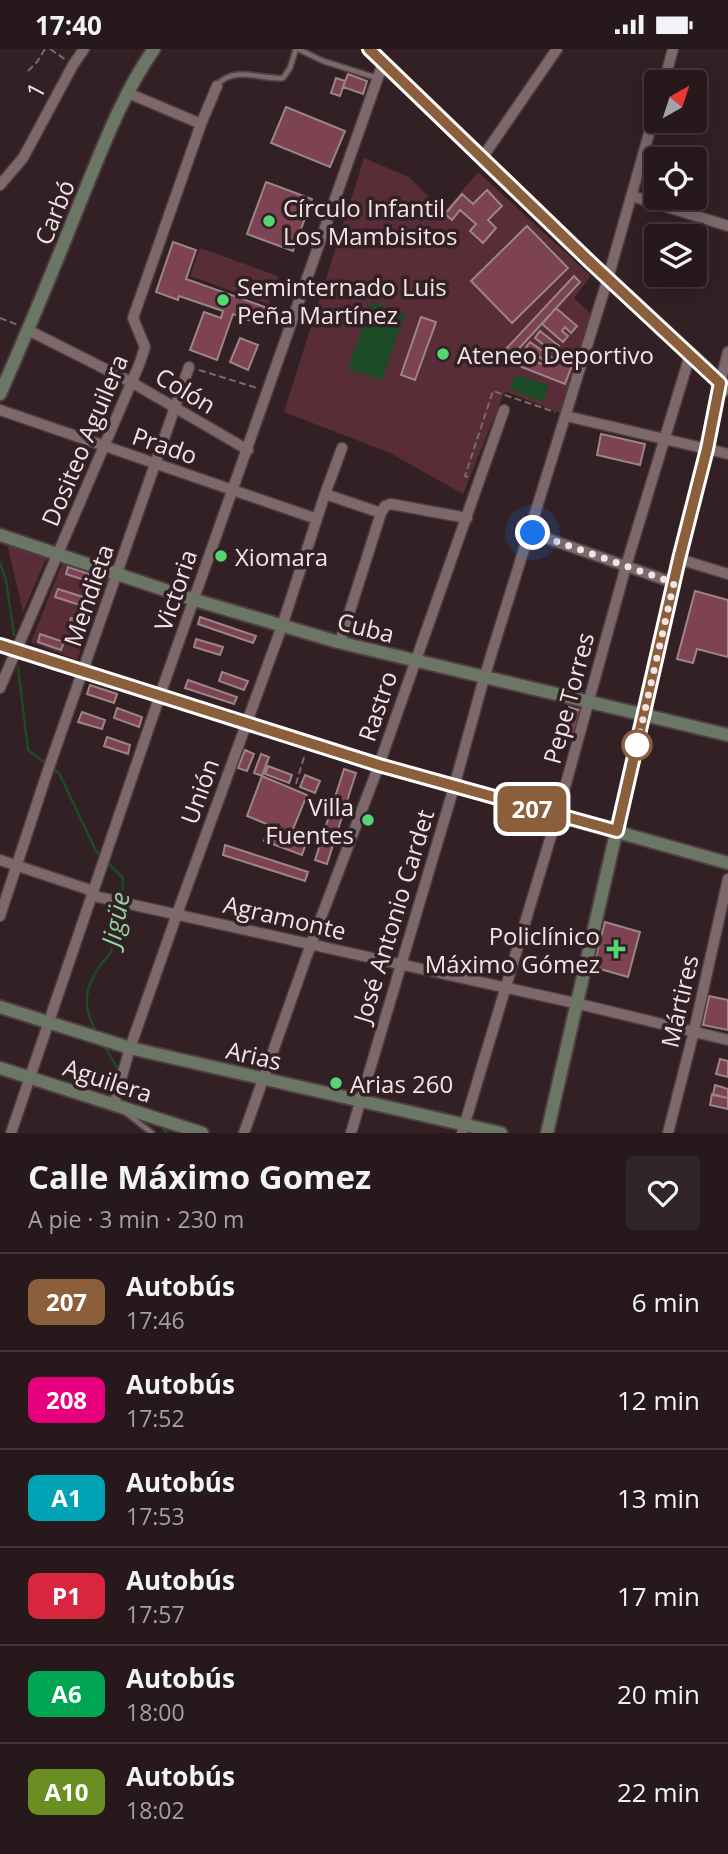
<!DOCTYPE html>
<html lang="es">
<head>
<meta charset="utf-8">
<style>
	:root { --surface:#26181b; --page:#322528; --text:#f1f3f6; --muted:#a4a0a3; --line:#42373a }
	body { margin:0; font-family:"Open Sans",sans-serif; background:var(--page); color:var(--text); height:100vh; display:flex; flex-direction:column; font-size:26px; white-space:nowrap }
	* { box-sizing:border-box; margin:0 }
	p { font-size:23px; color:var(--muted) }
	.icon { flex:none; width:38px; height:38px; fill:none; stroke:currentColor; stroke-width:2; stroke-linecap:round; stroke-linejoin:round }
	.map { position:relative; height:1084px; overflow:hidden }
	.side { display:flex; flex-direction:column; background:var(--surface); flex:1 }
	.side>* { flex:none }
	.badge { padding:0 14px; border-radius:10px; font-size:24px; line-height:46px }
	.needle { width:46px; rotate:39deg }
	.controls { position:absolute; left:644px; top:21px; display:grid; gap:14px }
	.controls a { display:grid; place-items:center; width:63px; height:63px; border-radius:7px; background:var(--surface); box-shadow:0 4px 18px #0003,0 0 0 2px var(--line); font-size:35px }
	.you { position:absolute; width:35px; height:35px; margin:-18px; border:5px solid #fff; border-radius:50%; background:#1a73e8; box-shadow:0 0 0 10px #1a73e833 }
	.map>.badge { position:absolute; translate:-50% -50%; box-shadow:0 0 0 4px #fff }
	.round { display:grid; place-items:center; flex:none; width:74px; height:74px; border-radius:7px; background:var(--page) }
	.overview { display:flex; align-items:center; justify-content:space-between; height:119px; padding:0 28px }
	h1 { font-size:33px; font-weight:700; line-height:52px }
	ul { padding:0; list-style:none }
	li { display:flex; align-items:center; gap:21px; height:98px; padding:0 28px; border-top:2px solid var(--line) }
	li div { flex:1 }
	li b { display:block; font-size:26px }
	li em { font-style:normal }
	li .badge { min-width:77px; font-weight:700; text-align:center }
	.status { display:flex; justify-content:space-between; align-items:center; height:49px; padding:0 35px; background:var(--surface); direction:ltr }
	.status svg { height:19px; fill:currentColor }
	.map>svg:first-child { display:block }
	.green { fill:#582d38 }
	.water { fill:#1c4c26 }
	.lines { fill:none; stroke-linecap:round; stroke-linejoin:round }
	.stream { stroke:#1c4c26; stroke-width:2.5 }
	.building { fill:#7d4353; stroke:#9b8589; stroke-width:2 }
	.lane-casing { stroke:#4d3e42; stroke-width:8 }
	.street-casing { stroke:#4d3e42; stroke-width:13 }
	.secondary-casing { stroke:#4d3e42; stroke-width:16 }
	.path { stroke:#7a6a6d; stroke-width:2; stroke-dasharray:7 3.5; stroke-linecap:butt }
	.lane { stroke:#7d686c; stroke-width:4.5 }
	.street { stroke:#7d686c; stroke-width:10 }
	.secondary { stroke:#6b7665; stroke-width:12 }
	.line-casing { stroke:#fff; stroke-width:16 }
	.line { stroke:#8b5e3c; stroke-width:10 }
	.walk { stroke:#f1e4e7; stroke-width:7; stroke-dasharray:0 12.6 }
	.poi-dot { fill:#54d672; stroke:#322024; stroke-width:2.5 }
	.stop-dot { fill:#fff; stroke:#8b5e3c; stroke-width:3.5 }
	.labels { text-anchor:middle; dominant-baseline:central; stroke-width:7; stroke-linejoin:round; paint-order:stroke }
	.street-label { font-size:24px; fill:#f1e4e7; stroke:#322024 }
	.poi-label { font-size:24px; fill:#f1e4e7; stroke:#322024; text-anchor:start }
	.water-label { font-size:26px; font-style:italic; fill:#8ed699; stroke:#322024 }
</style>
</head>
<body>
<div class="status"><b>17:40</b><svg viewBox="0 0 49 12"><path d="M0 12V9h3v3zM5 12V6h3v6zM10 12V3h3v9zM15 12V0h3v12zM26 1h20v11H26zM47 4h2v5h-2z"/></svg></div>
<div class="map">
<svg width="728" height="1084" viewBox="0 0 728 1084">
	<rect width="100%" height="100%" fill="#322024"/>
	<path class="green" d="M364 109 409 128 444 163 478 123 591 227 574 249 594 268 563 365 507 343 504 344 463 445 390 404 284 363Z
		M200 199 278 227 268 255 190 227Z
		M6 490 48 505 23 563Z
		M64 510 109 525 77 611 31 593Z"/>
	<path class="water" d="M371 253 405 264 382 331 348 320Z
		M516 325 549 337 543 353 510 340Z"/>
	<g class="lines">
		<path class="stream" d="M0 514 6 531 14 586
			M18 618 28 701 59 724 96 802 102 808
			M97 984C83 959 83 942 99 918 103 912 110 907 112 900 119 878 123 853 123 829L107 813
			M104 996 120 1024
			M125 1032 145 1061
			M160 1076 167 1084"/>
	</g>
	<path class="building" d="M348 25 367 32 363 45 343 38Z
		M336 29 345 32 340 47 331 44Z
		M286 58 345 82 330 118 271 94Z
		M266 133 312 150 293 202 247 185Z
		M487 141 502 157 488 171 496 179 483 194 470 182 476 175 460 161 452 171 445 165 462 145 473 155Z
		M527 177 568 219 512 274 471 232Z
		M173 193 196 201 186 230 265 258 259 275 233 265 217 311 190 301 204 263 221 269 223 262 179 247 178 251 156 243Z
		M574 227 580 233 513 306 506 300Z
		M556 259 577 277 571 284 565 278 562 282 568 287 563 293 542 275Z
		M421 268 436 273 415 331 401 326Z
		M540 282 559 297 554 304 535 289Z
		M240 289 258 296 248 321 230 313Z
		M530 293 551 308 546 313 526 298Z
		M518 306 550 318 553 309 572 316 565 335 514 315Z
		M601 385 645 395 640 416 597 406Z
		M68 518 102 529 100 536 66 525Z
		M58 540 83 548 80 556 55 548Z
		M695 542 728 551V608L697 600 693 614 677 610Z
		M200 568 256 587 253 594 198 575Z
		M71 569 88 575 85 583 68 578Z
		M40 585 64 593 61 601 38 593Z
		M196 590 223 598 220 606 194 598Z
		M222 623 248 632 244 641 219 632Z
		M188 631 237 648 234 655 185 639Z
		M90 636 117 645 114 654 87 645Z
		M569 658 582 662 575 684 562 679Z
		M117 659 142 668 139 678 114 669Z
		M82 663 105 671 102 680 78 673Z
		M107 688 130 696 128 705 104 697Z
		M245 701 254 705 247 722 238 719Z
		M261 705 269 708 262 727 254 724Z
		M268 717 292 726 289 734 265 725Z
		M344 720 356 724 327 815 315 811Z
		M305 726 320 732 315 744 300 738Z
		M262 727 307 746 291 785 247 767Z
		M266 787 291 796 293 790 306 794 302 806 264 792Z
		M225 796 308 823 305 832 223 806Z
		M605 873 640 883 628 928 593 918Z
		M709 947 728 951V981L703 976Z
		M720 1010 728 1012V1028L716 1025Z
		M715 1036 728 1040V1049L713 1046Z
		M712 1045 728 1049V1060L710 1056Z"/>
	<g class="lines">
		<defs>
			<path id="lane" d="M298 0 323 12 377 29
				M217 36C235 16 260 31 283 29L290 19 296 0
				M126 1064 152 1084"/>
			<path id="street" d="M664 33 673 0
				M128 44 201 75
				M482 109 557 0
				M0 136 23 109 73 16 84 0
				M632 147 728 177
				M28 281 131 333 248 401
				M720 334 728 303
				M0 361 317 470
				M566 367 728 405
				M325 445 381 464 385 457 391 455 467 469
				M529 483 674 534
				M679 510 728 525
				M340 593 381 464
				M0 639 139 316 145 298 133 269 201 75 217 37
				M0 811 87 840 98 848 575 954 728 991
				M0 867 47 724 189 318
				M114 1055 130 999 177 865 282 577 325 445 342 399
				M11 1084 160 646 383 14
				M244 1084 311 895 379 716 504 361
				M351 1084 454 738 484 629 608 229 656 60
				M462 1084 557 767 626 517 690 306
				M668 1084 694 982 728 830"/>
			<path id="secondary" d="M369 0 590 213 728 340
				M0 345C28 282 54 219 79 156 101 103 121 47 154 0
				M0 486 195 551 338 593 728 686
				M0 596 379 716 728 814
				M0 958 130 999 501 1084
				M0 1019 202 1084
				M547 1084 679 510 707 400 720 334"/>
		</defs>
		<use href="#lane" class="lane-casing"/>
		<use href="#street" class="street-casing"/>
		<use href="#secondary" class="secondary-casing"/>
		<path class="path" d="M50 0 66 11
			M28 22 37 13 45 0
			M0 269 18 276
			M199 321 257 339
			M468 428 465 427 493 342 555 363
			M296 735 305 705"/>
		<use href="#lane" class="lane"/>
		<use href="#street" class="street"/>
		<use href="#secondary" class="secondary"/>
	</g>
	<g class="lines">
		<defs>
			<path id="line" d="M0 596 379 716 617 782 679 510 707 400 720 334 590 213 369 0"/>
		</defs>
		<use href="#line" class="line-casing"/>
		<use href="#line" class="line"/>
		<path class="walk" d="M533 484 674 534 637 696"/>
	</g>
	<g class="poi-dot">
		<circle cx="269" cy="172" r="7"/>
		<circle cx="223" cy="251" r="7"/>
		<circle cx="443" cy="305" r="7"/>
		<circle cx="221" cy="507" r="7"/>
		<circle cx="368" cy="771" r="7"/>
		<path d="M612.5 889.5h7v7h7v7h-7v7h-7v-7h-7v-7h7z"/>
		<circle cx="336" cy="1034" r="7"/>
	</g>
	<circle class="stop-dot" cx="637" cy="696" r="14"/>
	<g class="labels">
		<g class="street-label">
			<text transform="translate(35 41) rotate(-62)">1</text>
			<text transform="translate(54 163) rotate(-68)">Carbó</text>
			<text transform="translate(186 341) rotate(31)">Colón</text>
			<text transform="translate(84 391) rotate(-67)">Dositeo Aguilera</text>
			<text transform="translate(165 396) rotate(19)">Prado</text>
			<text transform="translate(175 541) rotate(-71)">Victoria</text>
			<text transform="translate(88 546) rotate(-71)">Mendieta</text>
			<text transform="translate(366 578) rotate(14)">Cuba</text>
			<text transform="translate(568 649) rotate(-75)">Pepe Torres</text>
			<text transform="translate(377 657) rotate(-71)">Rastro</text>
			<text transform="translate(199 742) rotate(-70)">Unión</text>
			<text transform="translate(393 867) rotate(-73)">José Antonio Cardet</text>
			<text transform="translate(285 868) rotate(13)">Agramonte</text>
			<text transform="translate(679 952) rotate(-77)">Mártires</text>
			<text transform="translate(254 1006) rotate(13)">Arias</text>
			<text transform="translate(108 1031) rotate(18)">Aguilera</text>
		</g>
		<g class="poi-label">
			<text x="283" y="158">Círculo Infantil<tspan x="283" dy="28">Los Mambisitos</tspan></text>
			<text x="237" y="237">Seminternado Luis<tspan x="237" dy="28">Peña Martínez</tspan></text>
			<text x="457" y="305">Ateneo Deportivo</text>
			<text x="235" y="507">Xiomara</text>
			<text x="354" y="757" text-anchor="end">Villa<tspan x="354" dy="28">Fuentes</tspan></text>
			<text x="600" y="886" text-anchor="end">Policlínico<tspan x="600" dy="28">Máximo Gómez</tspan></text>
			<text x="350" y="1034">Arias 260</text>
		</g>
		<g class="water-label">
			<text transform="translate(115 870) rotate(-79)">Jigüe</text>
		</g>
	</g>
</svg>
<div class="controls">
<a><svg class="needle" viewBox="-14 -14 28 28"><path d="M0-13l5 13h-10z" fill="#e53935"/><path d="M0 13l5-13h-10z" fill="#a4a0a3"/></svg></a>
<a><svg class="icon" aria-label="locate" viewBox="0 0 24 24"><circle cx="12" cy="12" r="6"/><path d="M12 2v4M12 18v4M2 12h4M18 12h4"/></svg></a>
<a><svg class="icon" aria-label="layers" viewBox="0 0 24 24"><path d="M12 4l9 5-9 5-9-5zM3 14l9 5 9-5"/></svg></a>
</div>
<div class="you" style="left:533px;top:484px"></div>
<b class="badge" style="left:532px;top:760px;background:#8b5e3c;color:#fff">207</b>
</div>
<section class="side">
<div class="overview"><div><h1>Calle Máximo Gomez</h1><p>A pie · 3 min · 230 m</p></div><a class="round"><svg class="icon" aria-label="heart" viewBox="0 0 24 24"><path d="M12 20l-8-8c-3-5 5-10 8-4 3-6 11-1 8 4z"/></svg></a></div>
<ul>
<li><span class="badge" style="background:#8b5e3c;color:#fff">207</span><div><b>Autobús</b><p>17:46</p></div><em>6 min</em></li>
<li><span class="badge" style="background:#e6007e;color:#fff">208</span><div><b>Autobús</b><p>17:52</p></div><em>12 min</em></li>
<li><span class="badge" style="background:#00a3b4;color:#fff">A1</span><div><b>Autobús</b><p>17:53</p></div><em>13 min</em></li>
<li><span class="badge" style="background:#d7263d;color:#fff">P1</span><div><b>Autobús</b><p>17:57</p></div><em>17 min</em></li>
<li><span class="badge" style="background:#00a651;color:#fff">A6</span><div><b>Autobús</b><p>18:00</p></div><em>20 min</em></li>
<li><span class="badge" style="background:#6b8e23;color:#fff">A10</span><div><b>Autobús</b><p>18:02</p></div><em>22 min</em></li>
</ul>
</section>
</body>
</html>
